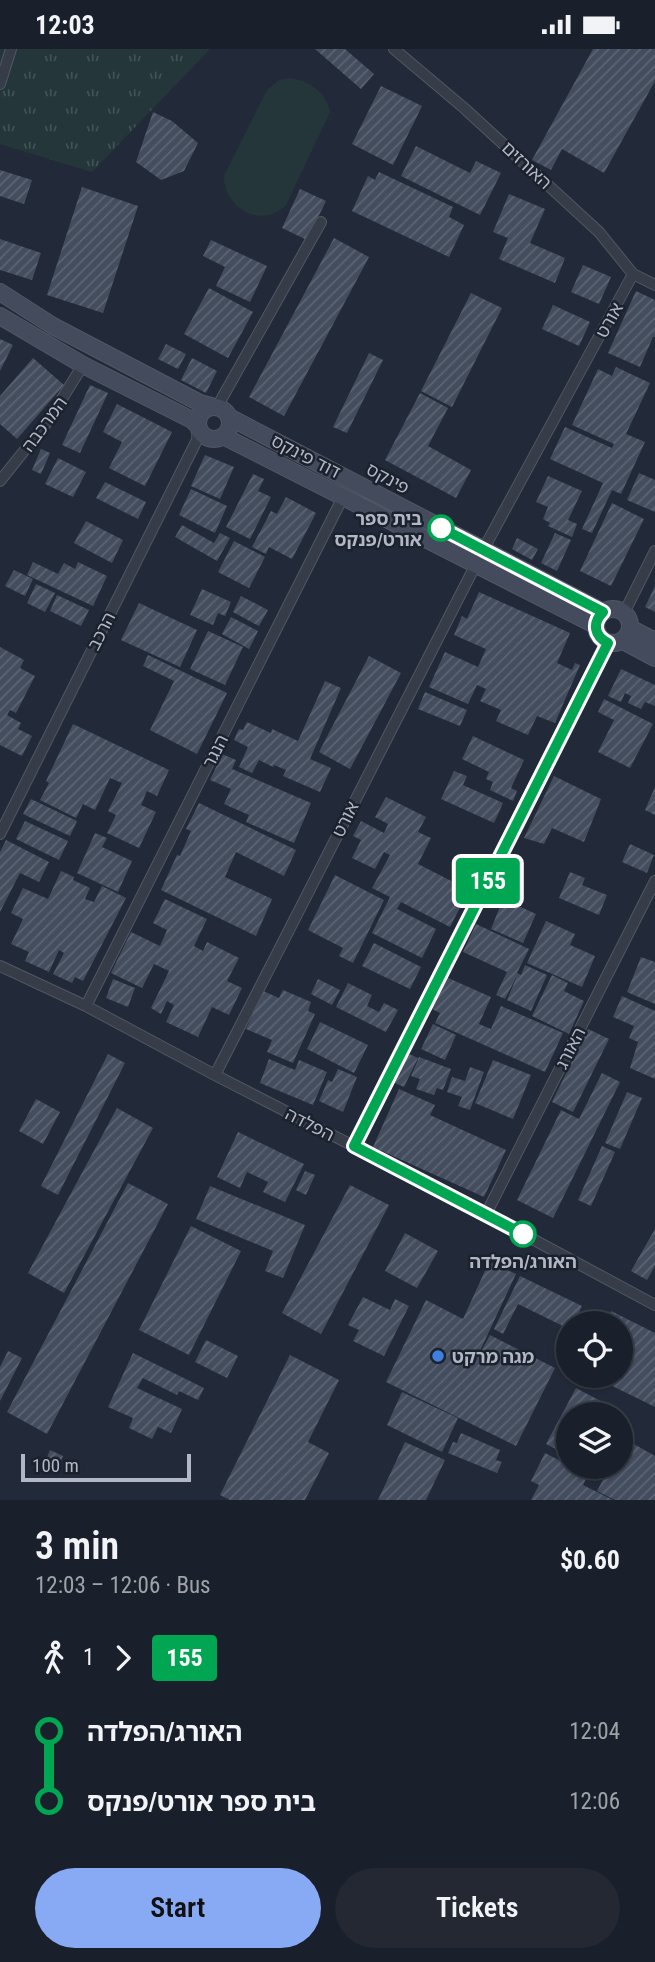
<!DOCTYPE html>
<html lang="en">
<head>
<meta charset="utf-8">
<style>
	:root { --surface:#1a202b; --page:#232833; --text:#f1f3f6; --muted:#9fa3a9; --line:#383e47; --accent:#88a9f4 }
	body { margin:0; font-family:"Roboto Condensed","Noto Sans Hebrew",sans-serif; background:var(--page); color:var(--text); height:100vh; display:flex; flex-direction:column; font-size:26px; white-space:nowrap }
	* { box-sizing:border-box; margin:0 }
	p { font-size:23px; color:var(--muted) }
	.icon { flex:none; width:38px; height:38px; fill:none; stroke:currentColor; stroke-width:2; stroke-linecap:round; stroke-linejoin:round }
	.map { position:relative; height:1451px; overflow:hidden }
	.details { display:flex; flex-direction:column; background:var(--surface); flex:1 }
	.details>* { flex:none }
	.badge { padding:0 14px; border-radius:5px; font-size:24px; line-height:46px }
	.buttons { position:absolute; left:556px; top:1262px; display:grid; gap:14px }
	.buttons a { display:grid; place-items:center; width:77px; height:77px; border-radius:50%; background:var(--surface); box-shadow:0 2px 5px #0004,0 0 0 2px var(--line); font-size:35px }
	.scale { position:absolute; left:21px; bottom:18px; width:170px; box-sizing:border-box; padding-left:7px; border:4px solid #b1b7c5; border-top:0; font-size:19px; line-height:24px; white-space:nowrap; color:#b1b7c5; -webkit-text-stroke:5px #1b222e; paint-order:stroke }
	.map>.badge { position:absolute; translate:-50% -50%; box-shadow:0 0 0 4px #fff }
	.legs { display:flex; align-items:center; gap:10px; height:77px; padding:0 35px; font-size:23px }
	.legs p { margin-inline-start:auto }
	.overview { display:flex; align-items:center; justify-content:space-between; height:119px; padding:0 35px }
	h1 { font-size:38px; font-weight:600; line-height:52px }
	.cta { display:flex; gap:14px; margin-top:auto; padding:14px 35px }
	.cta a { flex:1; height:80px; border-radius:42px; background:var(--accent); color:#111; font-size:28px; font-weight:600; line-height:80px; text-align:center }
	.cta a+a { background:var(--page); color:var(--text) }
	ul { padding:0 35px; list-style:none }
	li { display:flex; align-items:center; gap:24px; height:70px; font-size:26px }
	li i { display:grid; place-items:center; width:10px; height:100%; margin:0 9px; background:currentColor }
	li i::after { content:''; width:18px; height:18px; margin:-9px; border:5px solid; border-radius:50%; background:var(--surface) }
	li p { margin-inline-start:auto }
	li:first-child i { background:linear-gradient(#0000 50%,currentColor 0) }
	li:last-child i { background:linear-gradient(currentColor 50%,#0000 0) }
	.status { display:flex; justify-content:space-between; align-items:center; height:49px; padding:0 35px; background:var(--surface); direction:ltr }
	.status svg { height:19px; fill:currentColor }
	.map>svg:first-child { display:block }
	.grass { fill:url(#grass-tufts) }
	.park { fill:#24363a }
	.building { fill:url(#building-hatch) }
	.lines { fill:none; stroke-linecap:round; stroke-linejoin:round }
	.street-casing { stroke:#515764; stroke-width:12 }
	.secondary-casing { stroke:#515764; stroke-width:18 }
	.street { stroke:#363d49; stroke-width:10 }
	.secondary { stroke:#444b5c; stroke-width:16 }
	.line-1-casing { stroke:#fff; stroke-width:16 }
	.line-1 { stroke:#00a651; stroke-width:10 }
	.stop-1-dot { fill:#fff; stroke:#00a651; stroke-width:3.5 }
	.shop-dot { fill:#3f7fe0; stroke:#1b222e; stroke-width:2.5 }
	.labels { text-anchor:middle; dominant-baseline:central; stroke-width:5; stroke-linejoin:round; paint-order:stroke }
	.street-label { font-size:18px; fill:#b1b7c5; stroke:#1b222e }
	.stop-label { font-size:18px; font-weight:bold; fill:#b1b7c5; stroke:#1b222e; text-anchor:end }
	.poi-label { font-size:18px; font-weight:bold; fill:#b1b7c5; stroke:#1b222e; text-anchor:start }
</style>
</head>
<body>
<div class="status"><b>12:03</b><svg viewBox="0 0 49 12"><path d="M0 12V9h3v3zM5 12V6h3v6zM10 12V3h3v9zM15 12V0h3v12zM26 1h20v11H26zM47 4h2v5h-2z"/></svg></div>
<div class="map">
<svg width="655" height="1451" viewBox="0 0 655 1451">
	<defs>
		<pattern id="grass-tufts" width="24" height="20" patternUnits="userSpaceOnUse" patternTransform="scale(1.75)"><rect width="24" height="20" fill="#24363a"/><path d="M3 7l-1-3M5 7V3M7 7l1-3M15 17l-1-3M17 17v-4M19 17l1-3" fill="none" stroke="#415155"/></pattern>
		<pattern id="building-hatch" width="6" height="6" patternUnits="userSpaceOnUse" patternTransform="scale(1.75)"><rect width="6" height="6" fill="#434d5e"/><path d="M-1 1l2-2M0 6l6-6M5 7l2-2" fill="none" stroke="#5c6474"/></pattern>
	</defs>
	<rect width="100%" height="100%" fill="#222a39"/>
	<path class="grass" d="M0 0H210L92 123 0 95Z"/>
	<path class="park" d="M290 29C310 32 326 43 330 63L286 156C261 181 224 159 224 127L267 41 279 31Z"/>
	<path class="building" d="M315 0H345L374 25 361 40Z
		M593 0H655V32L604 124 562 100 551 121 532 111Z
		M381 37 422 57 393 116 352 95Z
		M153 63 172 72 198 94 184 122 161 131 136 113Z
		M416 97 470 124 476 112 501 124 480 166 401 127Z
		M0 121 32 131 24 155 0 147Z
		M379 123 453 158 449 168 464 176 449 208 352 162 368 127 375 131Z
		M82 138 138 157 103 264 47 246Z
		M300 140 326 152 307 191 282 179Z
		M509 145 545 160 530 194 565 209 555 234 499 210 508 189 493 183Z
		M334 189 369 208 284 367 249 348Z
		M0 190 41 204 32 231 0 221Z
		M211 191 267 217 250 253 216 237 225 218 203 207Z
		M583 216 611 228 599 255 571 243Z
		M209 239 253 263 228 309 184 285Z
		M636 242 655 251V288H653L640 318 608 304Z
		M471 244 502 259 452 358 421 342Z
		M553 256 590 273 579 297 542 280Z
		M0 290 13 296 0 322Z
		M166 295 186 305 178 320 158 310Z
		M369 304 383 311 347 384 333 378Z
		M33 309 64 336 17 390 0 375V347Z
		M192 309 217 322 206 344 181 331Z
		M616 318 650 334 626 385 645 393 621 445 612 441 592 484 582 480 603 434 550 410 565 378 612 399 614 395 572 376 598 320 612 327Z
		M90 336 108 344 80 404 62 396Z
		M420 344 448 359 428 397 471 421 456 449 385 411Z
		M117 355 172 383 145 437 109 419 122 393 103 383Z
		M41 400 50 404 41 425 32 421Z
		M205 406 234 418 220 450 191 437Z
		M58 409 86 423 73 448 45 435Z
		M639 424 655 431V463L627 451Z
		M253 425 264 430 258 442 271 448 250 490 226 478Z
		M548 427 582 442 568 471 577 475 572 488 548 477 550 474 543 470 548 458 536 453Z
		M105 433 146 453 138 470 96 449Z
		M191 440 227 457 215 484 179 466Z
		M286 448 316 464 292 510 269 498 266 505 252 498 271 462 277 465Z
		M612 454 644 470 611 537 580 522Z
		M86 472 123 491 112 514 74 494Z
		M182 476 214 494 220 484 230 489 217 512 175 488Z
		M555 484 571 491 557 522 541 514Z
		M517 489 538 500 532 511 512 500Z
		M234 492 265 508 249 539 218 523Z
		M33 513 58 525 64 514 75 520 78 513 107 527 93 557 27 526Z
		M14 521 33 530 25 547 5 537Z
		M36 535 55 544 45 563 27 554Z
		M655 537V563L645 558Z
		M202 540 231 553 225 567 218 564 213 576 190 566Z
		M479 543 570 584 557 614 572 621 575 614 580 616 555 674 537 667 528 686 496 672 501 661 480 652 486 640 477 636 468 655 429 638 445 603 478 618 486 600 454 586 462 567 467 570Z
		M57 546 89 561 81 577 50 562Z
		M241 547 268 561 259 577 233 563Z
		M139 554 197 581 180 618 121 591Z
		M231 568 258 582 249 600 222 585Z
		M208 582 243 598 225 636 190 620Z
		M0 598 24 611 20 619 35 627 16 664 10 661 7 666 21 674 18 680 32 687 22 707 0 696Z
		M148 606 227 644 197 705 150 681 174 632 143 617Z
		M369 607 401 624 350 720 319 703Z
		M621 620 655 636V657L645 653 641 660 628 654 631 647 625 644 621 653 608 647Z
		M325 632 341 639 310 710 331 719 320 743 283 727 286 721 274 716 273 718 259 711 252 724 239 718 248 698 234 691 239 680 243 681 247 673 271 684 272 680 298 692Z
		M425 643 467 661 460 677 418 660Z
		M604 650 653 675 630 719 598 703 614 671 598 663Z
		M73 675 169 721 157 747 147 742 141 756 156 763 139 799 107 784 116 766 108 762 122 734 110 729 95 761 83 755 76 769 40 751 49 734 46 732Z
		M473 687 524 711 511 739 517 742 513 752 490 741 493 733 486 730 489 723 462 710Z
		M222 705 236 711 232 720 311 754 294 794 246 773 249 766 224 755 231 740 210 731Z
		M454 722 467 727 463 736 503 754 494 774 441 750Z
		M554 727 601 750 584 793 552 779 544 795 524 789Z
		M655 738V766L645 761Z
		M386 748 426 768 418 783 431 789 418 815 469 841 450 878 401 853 397 860 436 880 422 909 372 884 390 848 372 839 390 806 384 803 375 820 352 809 361 791 353 787 361 772 384 784 388 775 375 768Z
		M31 750 77 772 70 787 23 765Z
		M199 754 296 801 284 827 236 803 225 828 272 850 256 887 161 841 177 806 180 807 191 782 186 780Z
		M25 772 68 792 59 811 16 790Z
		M95 784 107 789 102 798 132 812 118 843 77 824Z
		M6 791 49 813 39 833 20 824 0 863V803Z
		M630 795 654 806 647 824 622 813Z
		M461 806 480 816 471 834 452 825Z
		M61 822 74 828 73 831 90 839 85 850 94 853 102 837 126 849 83 932 75 928 72 934 53 925 64 904 59 901 49 923 25 912 29 903 11 895 23 870 11 864 23 839 48 850Z
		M570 823 585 829 582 836 607 846 599 866 559 849Z
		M335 826 384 851 353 914 339 907 343 899 308 881Z
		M165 850 207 870 194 897 203 902 207 893 239 909 227 932 242 939 229 966 212 958 198 988 166 973 174 956 167 952 161 965 151 959 169 922 154 915 142 939 111 924 131 883 160 897 167 881 153 874Z
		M503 850 536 865 523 894 491 880Z
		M546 872 575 885 570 896 595 907 582 938 527 914Z
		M476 875 529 900 517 924 521 926 525 916 547 926 531 962 507 951 517 927 505 950 496 946 507 923 463 903Z
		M374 894 421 918 410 940 362 917Z
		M641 908 655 913V955L627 943Z
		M552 926 568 934 564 942 584 952 569 985 532 967Z
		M446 928 491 948 479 975 491 980 501 957 563 984 545 1023 435 974 440 964 432 960Z
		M113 930 135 939 128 958 106 949Z
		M318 930 340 941 332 956 311 945Z
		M348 934 372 946 367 957 379 963 384 954 398 961 386 983 336 958Z
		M283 941 311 953 308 962 315 965 293 1014 267 1003 272 991 246 980 263 942 279 949Z
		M622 947 655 962V1030L630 1019 638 993 629 989 634 977 613 968Z
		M320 973 368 996 354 1024 307 1000Z
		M433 975 456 986 445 1011 421 1000Z
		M588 980 609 990 573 1063 552 1053Z
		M108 1005 125 1014 58 1146 41 1137Z
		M409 1005 418 1009 404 1038 395 1034Z
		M419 1008 451 1020 443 1041 437 1039 434 1046 416 1040 420 1030 411 1027Z
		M269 1010 295 1021 299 1011 327 1023 313 1056 260 1034Z
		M493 1011 531 1026 513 1070 475 1054Z
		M470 1018 484 1023 470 1061 458 1057 462 1048 447 1043 452 1028 465 1032Z
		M338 1020 357 1028 343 1063 319 1052 328 1031 332 1033Z
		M602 1024 620 1033 553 1169 517 1151 561 1061 579 1070Z
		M399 1040 435 1056 430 1066 506 1101 484 1148 373 1098Z
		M627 1043 642 1049 620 1100 605 1094Z
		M36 1050 60 1063 43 1095 19 1082Z
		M117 1059 153 1079 64 1244 28 1224Z
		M238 1083 304 1115 285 1153 263 1143 268 1133 247 1123 240 1139 217 1128Z
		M602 1097 615 1103 591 1157 578 1151Z
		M305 1122 315 1126 306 1146 296 1141Z
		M128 1134 168 1155 47 1385 7 1363Z
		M350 1136 389 1156 321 1285 282 1264Z
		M210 1137 305 1176 283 1229 265 1222 273 1202 196 1170Z
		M191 1177 241 1202 189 1306 139 1281Z
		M655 1180V1217L647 1231 631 1222Z
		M405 1184 438 1202 417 1239 385 1222Z
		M489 1213 516 1225 472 1319 490 1286 555 1319 516 1397 386 1333 426 1251 463 1270Z
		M520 1227 582 1257 574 1274H569V1280L518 1255 503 1285 494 1280Z
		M363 1248 390 1261 395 1250 409 1257 384 1307 353 1292 359 1281 348 1276Z
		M611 1262 655 1284V1358L590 1326H621V1274H605Z
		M206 1291 238 1307 227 1329 195 1313Z
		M8 1302 22 1309 0 1352V1318Z
		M133 1304 204 1339 198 1351 179 1342 177 1346 143 1329 137 1339 182 1360 171 1384 158 1378 152 1390 129 1379 133 1369 108 1358Z
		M290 1306 339 1331 308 1393 329 1404 305 1451H230L220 1446Z
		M576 1339 610 1357 606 1365H569V1407L546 1395Z
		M402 1343 458 1369 442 1403 387 1376Z
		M461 1384 500 1401 496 1411 502 1413 497 1424 448 1404 453 1393 457 1394Z
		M625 1390 655 1407V1451H615L597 1442 610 1418H621V1397Z
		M405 1393 445 1411 426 1451H378Z
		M50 1401 63 1407 58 1419 45 1413Z
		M545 1404 588 1426 583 1436 613 1451H531L539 1436 531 1432Z"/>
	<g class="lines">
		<defs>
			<path id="street" d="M394 0 464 59 599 183 633 225 655 236
				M0 35 11 0
				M217 358 321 173
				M0 432 48 372 83 316
				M483 501 633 225
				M624 564 655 502
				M0 785 197 391 198 378
				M0 917 86 957 215 1026 486 1165 655 1256
				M86 957 343 448
				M215 1026 476 515
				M354 1097 608 594
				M486 1165 655 832"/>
			<path id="secondary" d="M0 243 53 277 200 354 211 357
				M0 267 83 316 192 371 197 376
				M198 374a16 16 0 1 1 32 0a16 16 0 1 1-32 0Z
				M229 368 603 563
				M223 387 595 576
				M596 577a17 17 0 1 1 34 0a17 17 0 1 1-34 0Z
				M630 579 655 592
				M623 592 655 609"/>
		</defs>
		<use href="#street" class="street-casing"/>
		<use href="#secondary" class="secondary-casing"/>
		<use href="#street" class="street"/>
		<use href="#secondary" class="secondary"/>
	</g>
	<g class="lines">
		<defs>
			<path id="line-1" d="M441 479 603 563C592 574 594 587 608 594L354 1097 523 1185"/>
		</defs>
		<use href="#line-1" class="line-1-casing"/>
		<use href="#line-1" class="line-1"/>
	</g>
	<g class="stop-1-dot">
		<circle cx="441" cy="479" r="12"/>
		<circle cx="523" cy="1185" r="12"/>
	</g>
	<circle class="shop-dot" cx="438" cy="1307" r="7"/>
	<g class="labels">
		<g class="street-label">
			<text transform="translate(527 116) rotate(43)">האורזים</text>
			<text transform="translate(609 271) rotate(-61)">אורט</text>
			<text transform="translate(44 375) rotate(-54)">המרכבה</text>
			<text transform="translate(306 407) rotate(27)">דוד פינקס</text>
			<text transform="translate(388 429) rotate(28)">פינקס</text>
			<text transform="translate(101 582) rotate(-63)">הרכב</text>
			<text transform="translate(215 702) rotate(-63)">הנגר</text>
			<text transform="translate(345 770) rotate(-63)">אורט</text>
			<text transform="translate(570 999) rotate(-63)">האורג</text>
			<text transform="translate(310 1075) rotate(27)">הפלדה</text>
		</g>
		<g class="stop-label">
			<text x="422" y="469">בית ספר<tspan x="422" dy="21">אורט/פנקס</tspan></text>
			<text x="523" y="1212" text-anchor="middle">האורג/הפלדה</text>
		</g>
		<g class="poi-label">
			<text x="452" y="1307">מגה מרקט</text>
		</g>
	</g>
</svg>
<div class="buttons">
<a><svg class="icon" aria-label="locate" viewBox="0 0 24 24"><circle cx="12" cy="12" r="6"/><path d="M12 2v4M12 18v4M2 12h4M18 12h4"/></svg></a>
<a><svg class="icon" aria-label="layers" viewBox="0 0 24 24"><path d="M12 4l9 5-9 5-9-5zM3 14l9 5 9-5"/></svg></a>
</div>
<div class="scale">100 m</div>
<b class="badge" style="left:488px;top:832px;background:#00a651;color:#fff">155</b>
</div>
<section class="details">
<div class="overview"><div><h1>3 min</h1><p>12:03 – 12:06 · Bus</p></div><b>$0.60</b></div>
<div class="legs"><svg class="icon" aria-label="walk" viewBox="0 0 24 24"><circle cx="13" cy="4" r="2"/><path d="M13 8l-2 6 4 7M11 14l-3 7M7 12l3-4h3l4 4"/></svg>1<svg class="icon" aria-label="forward" viewBox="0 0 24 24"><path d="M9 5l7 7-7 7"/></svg><b class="badge" style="background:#00a651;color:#fff">155</b></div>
<ul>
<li><i style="color:#00a651"></i><b>האורג/הפלדה</b><p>12:04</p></li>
<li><i style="color:#00a651"></i><b>בית ספר אורט/פנקס</b><p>12:06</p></li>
</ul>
<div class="cta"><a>Start</a><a>Tickets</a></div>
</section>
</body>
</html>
